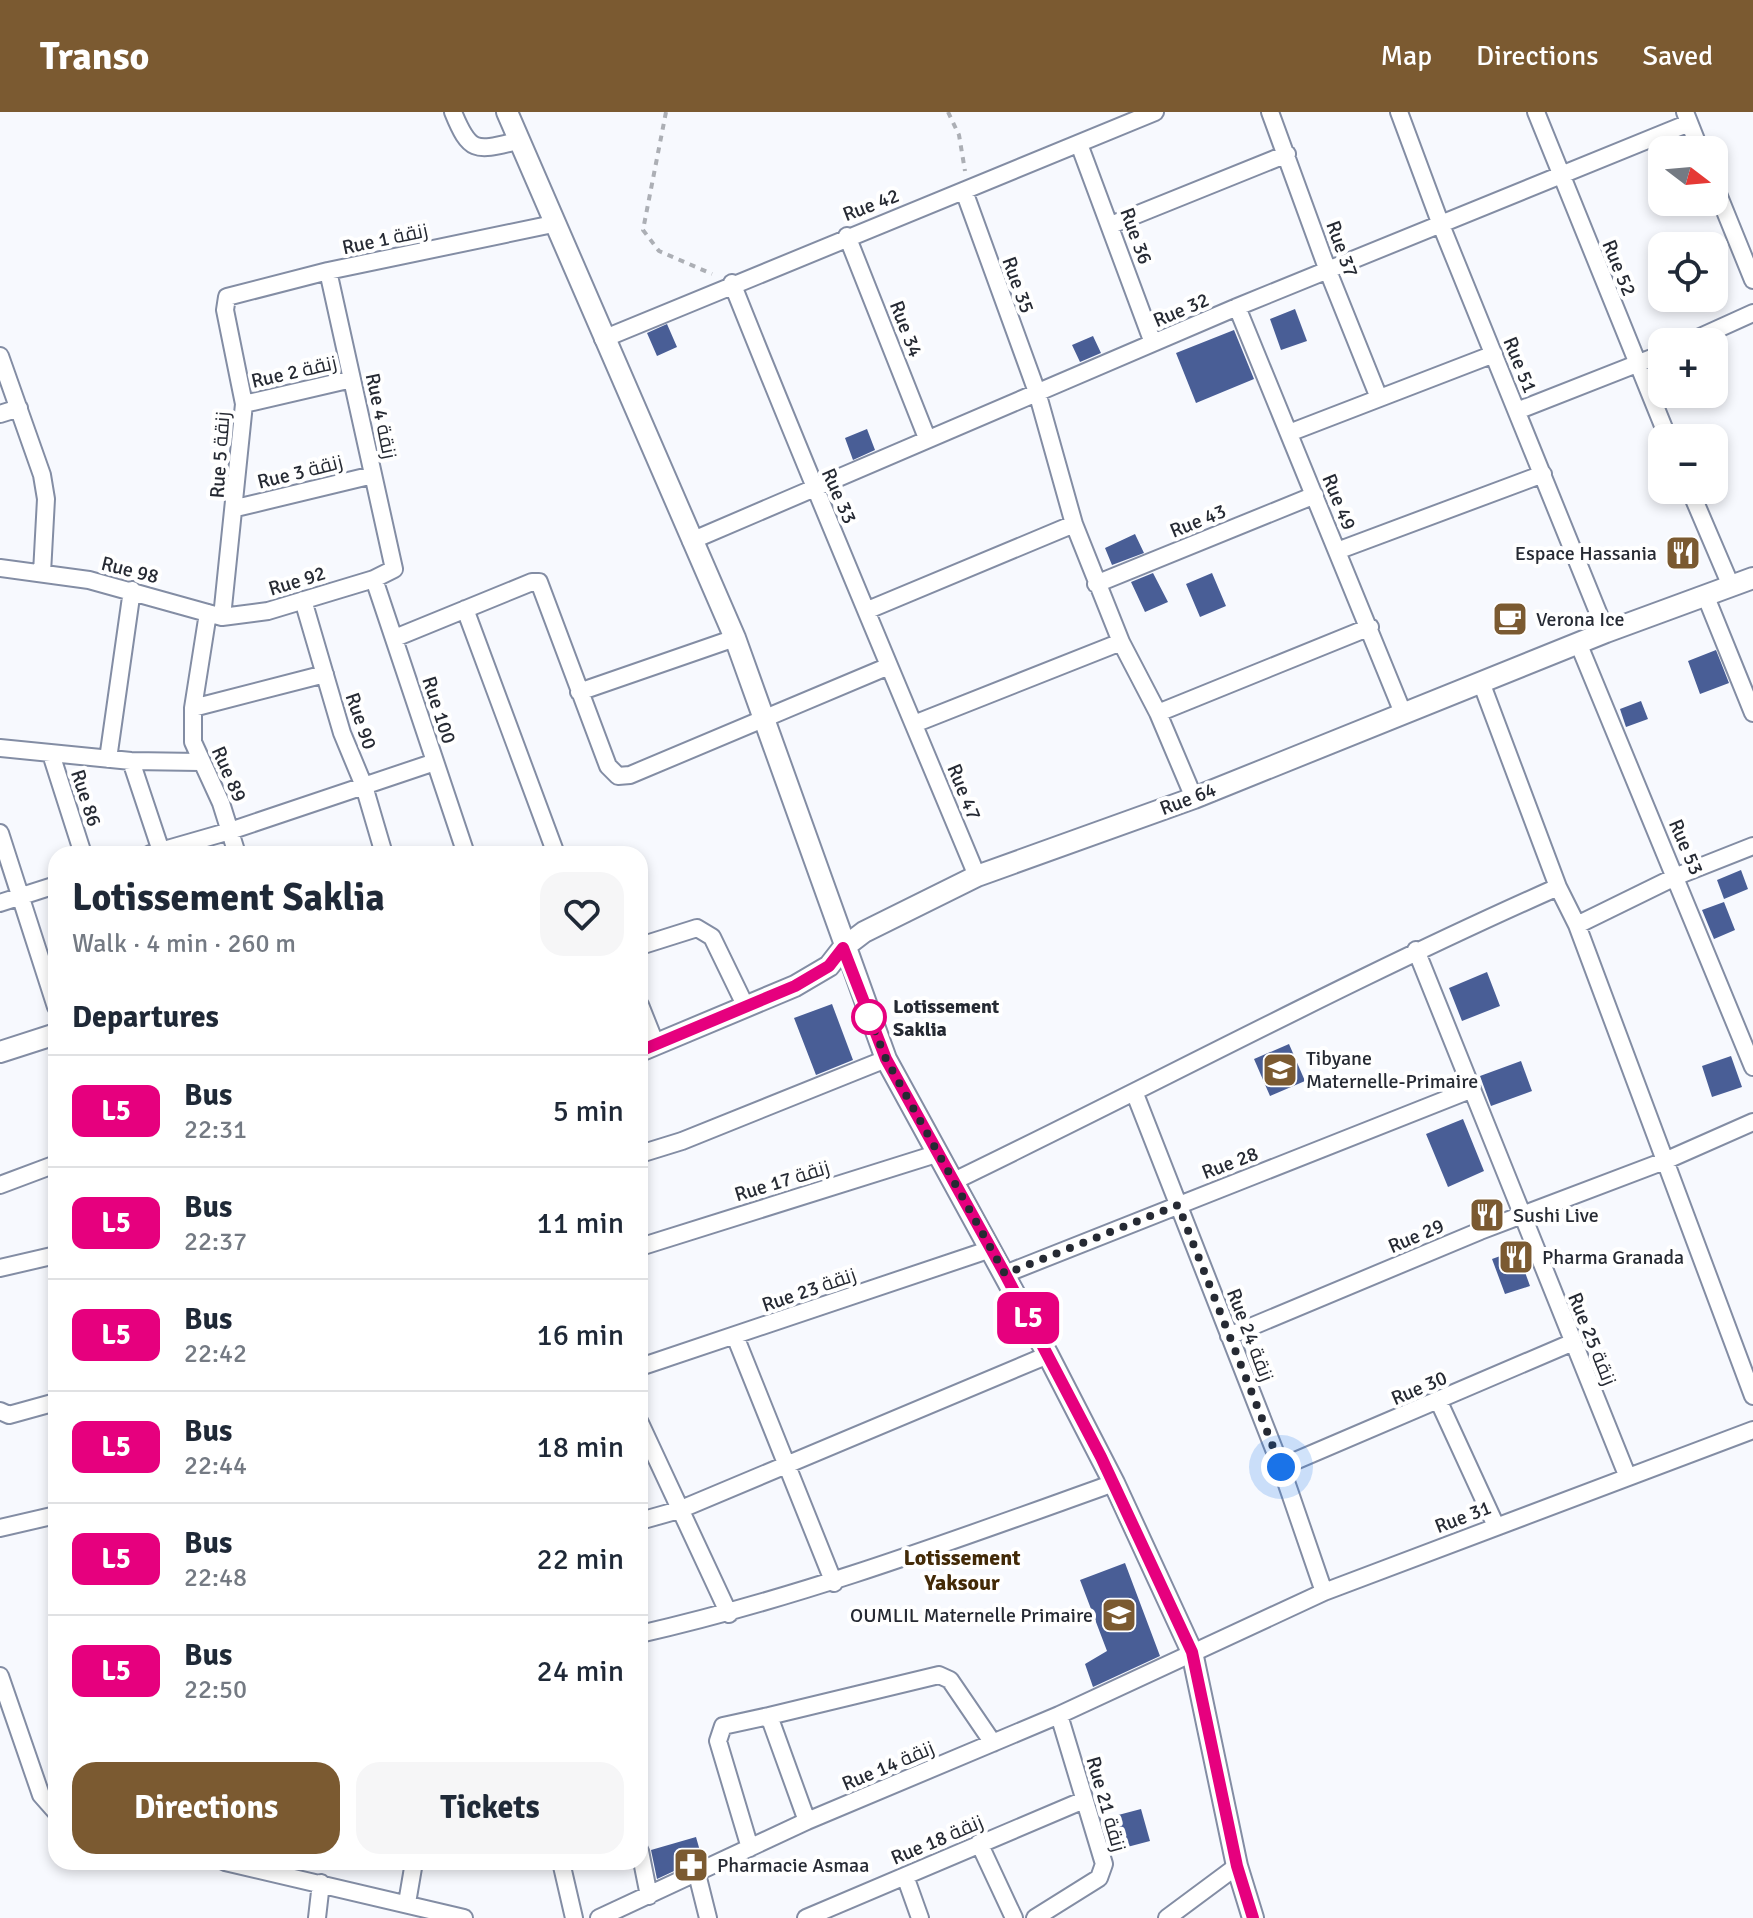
<!DOCTYPE html>
<html lang="en">
<head>
<meta charset="utf-8">
<style>
	:root { --surface:#fff; --page:#f6f6f7; --text:#1f2937; --muted:#747a83; --line:#e0e1e3; --accent:#7b5a31 }
	body { margin:0; font-family:Signika,Cairo,sans-serif; background:var(--page); color:var(--text); height:100vh; display:flex; flex-direction:column; font-size:30px; white-space:nowrap }
	* { box-sizing:border-box; margin:0 }
	p { font-size:26px; color:var(--muted) }
	.icon { flex:none; width:44px; height:44px; fill:none; stroke:currentColor; stroke-width:2; stroke-linecap:round; stroke-linejoin:round }
	.map { position:relative; flex:1; overflow:hidden }
	.panel { position:absolute; left:48px; top:734px; width:600px; height:1024px; display:flex; flex-direction:column; background:var(--surface); border-radius:24px; box-shadow:0 4px 12px #0003 }
	.panel>* { flex:none }
	.badge { padding:0 16px; border-radius:12px; font-size:28px; line-height:52px }
	.needle { width:52px; rotate:106deg }
	.buttons { position:absolute; left:1648px; top:24px; display:grid; gap:16px }
	.buttons a { display:grid; place-items:center; width:80px; height:80px; border-radius:16px; background:var(--surface); box-shadow:0 4px 12px #0003; font-size:40px }
	.you { position:absolute; width:40px; height:40px; margin:-20px; border:6px solid #fff; border-radius:50%; background:#1a73e8; box-shadow:0 0 0 12px #1a73e833 }
	.map>.badge { position:absolute; translate:-50% -50%; box-shadow:0 0 0 4px #fff }
	h2 { padding:0 24px; font-size:30px; line-height:72px }
	.round { display:grid; place-items:center; flex:none; width:84px; height:84px; border-radius:24px; background:var(--page) }
	.head { display:flex; align-items:center; justify-content:space-between; height:136px; padding:0 24px }
	h1 { font-size:38px; font-weight:700; line-height:60px }
	.cta { display:flex; gap:16px; margin-top:auto; padding:16px 24px }
	.cta a { flex:1; height:92px; border-radius:24px; background:var(--accent); color:#fff; font-size:32px; font-weight:700; line-height:92px; text-align:center }
	.cta a+a { background:var(--page); color:var(--text) }
	ul { padding:0; list-style:none }
	li { display:flex; align-items:center; gap:24px; height:112px; padding:0 24px; border-top:2px solid var(--line) }
	li div { flex:1 }
	li b { display:block; font-size:30px }
	li em { font-style:normal }
	li .badge { min-width:88px; font-weight:700; text-align:center }
	header { display:flex; align-items:center; gap:48px; box-sizing:border-box; height:112px; padding:0 40px; background:var(--accent); color:#fff }
	header strong { font-size:38px }
	nav { display:flex; gap:44px; margin-inline-start:auto; font-size:28px }
	.map>svg:first-child { display:block }
	.building { fill:#495e96 }
	.lines { fill:none; stroke-linecap:round; stroke-linejoin:round }
	.minor-casing { stroke:#838da4; stroke-width:20 }
	.tertiary-casing { stroke:#838da4; stroke-width:24 }
	.path { stroke:#acafb5; stroke-width:4; stroke-dasharray:6 6; stroke-linecap:butt }
	.minor { stroke:#fff; stroke-width:16 }
	.tertiary { stroke:#fff; stroke-width:20 }
	.line-casing { stroke:#fff; stroke-width:18 }
	.line { stroke:#e6007e; stroke-width:12 }
	.walk { stroke:#262a33; stroke-width:8; stroke-dasharray:0 14.4 }
	.stop-dot { fill:#fff; stroke:#e6007e; stroke-width:4 }
	.labels { text-anchor:middle; dominant-baseline:central; stroke-width:8; stroke-linejoin:round; paint-order:stroke }
	.street-label { font-size:20px; fill:#262a33; stroke:#fff }
	.poi-label { font-size:20px; fill:#262a33; stroke:#fff; text-anchor:start }
	.stop-label { font-size:20px; font-weight:bold; fill:#262a33; stroke:#fff; text-anchor:start }
	.neighbourhood-label { font-size:22px; font-weight:bold; fill:#432a07; stroke:#fff }
</style>
</head>
<body>
<header>
<strong>Transo</strong>
<nav><a>Map</a><a>Directions</a><a>Saved</a></nav>
</header>
<div class="map">
<svg width="1753" height="1806" viewBox="0 0 1753 1806">
	<rect width="100%" height="100%" fill="#f7f9fe"/>
	<path class="building" d="M1295 197 1307 229 1281 238 1270 207Z
		M667 212 677 235 657 244 647 221Z
		M1234 218 1254 267 1196 291 1176 241Z
		M1093 224 1101 241 1080 250 1072 233Z
		M867 317 875 338 853 348 845 326Z
		M1135 422 1144 441 1112 453 1105 436Z
		M1153 461 1168 490 1145 500 1131 470Z
		M1212 461 1226 494 1200 505 1186 472Z
		M1716 538 1729 571 1700 582 1688 549Z
		M1641 589 1648 607 1626 615 1620 597Z
		M1741 758 1748 777 1724 787 1717 768Z
		M1724 790 1735 818 1714 827 1702 798Z
		M1487 860 1500 894 1462 909 1449 876Z
		M832 892 853 948 816 963 794 906Z
		M1289 932 1305 969 1270 984 1254 947Z
		M1731 944 1742 975 1712 985 1702 954Z
		M1521 949 1532 979 1491 994 1480 964Z
		M1463 1007 1484 1059 1448 1075 1426 1022Z
		M1517 1138 1530 1174 1505 1182 1492 1147Z
		M1125 1451 1160 1544 1093 1575 1085 1552 1107 1539 1080 1468Z
		M1141 1697 1150 1729 1112 1739 1103 1707Z
		M696 1725 702 1746 657 1767 651 1738Z"/>
	<g class="lines">
		<defs>
			<path id="minor" d="M453 0C470 42 476 39 517 29
				M1270 0 1328 159 1379 286
				M1399 0 1441 113 1606 520
				M1536 0 1668 326
				M1685 0 1700 38
				M1079 32 1153 231
				M1714 72 1753 168
				M964 79 1037 280 1074 412 1121 530 1158 601 1194 686
				M1111 113 1287 42
				M847 124 927 326
				M732 171C811 370 895 567 977 764
				M1237 195 1403 601
				M603 227 1155 0
				M1689 230 1753 201
				M0 244 42 363 46 387 42 461
				M244 292 352 267
				M1517 299 1662 242
				M0 302 19 296
				M1289 321 1494 242
				M1690 378 1731 474
				M236 396 373 363
				M691 429 1237 195 1689 11
				M1337 439 1543 362
				M0 456 89 468 222 505 268 499 374 467 394 457 328 159
				M374 467 466 742
				M1096 472 1315 383
				M1706 485 1753 601
				M303 488 342 621 364 674 384 742
				M465 497 556 742
				M868 498 1074 412
				M208 501 193 596V630L221 691 237 742
				M222 505 244 292 225 198 227 185 328 159 553 112
				M395 526 532 470H539L608 654 618 664 630 663 889 554
				M1579 533 1753 955
				M1481 570 1558 775 1577 813 1753 1284
				M579 580 735 526
				M193 596 325 562
				M1158 601 1370 515
				M914 612 1121 530
				M0 636 131 649 200 650
				M51 642 83 742
				M108 647 132 478
				M131 649 162 742
				M0 721 56 895
				M150 742 230 719 435 650
				M0 791 56 773
				M1577 813 1677 764 1753 734
				M640 834 697 816 712 825 745 893
				M1416 838 1627 1363
				M640 893 656 933
				M1135 982 1281 1355 1324 1480
				M640 1042 682 1029 886 947
				M952 1070C1155 972 1352 866 1558 775
				M0 1073 56 1052
				M640 1135 936 1042
				M0 1156 56 1143
				M1005 1162 1470 978
				M735 1224 834 1471
				M1229 1224 1480 1119 1667 1048 1753 1010
				M640 1255 991 1137
				M1439 1290 1496 1414
				M0 1299 9 1303 56 1290
				M640 1311 729 1502
				M1281 1355 1571 1231
				M640 1409 679 1398 1048 1243
				M0 1416 56 1403
				M640 1522C803 1485 957 1427 1114 1371
				M0 1564 41 1683 56 1700
				M769 1604 939 1563 950 1568 993 1631
				M979 1731 1014 1806
				M750 1736 718 1629 723 1614 769 1604 807 1709
				M640 1739 649 1784
				M225 1750 464 1806
				M561 1750 574 1806
				M697 1762 708 1806
				M905 1764 920 1806
				M407 1791 414 1750
				M317 1806 321 1771
				M599 1806 807 1709 1059 1603 1324 1480 1753 1318
				M806 1806 1084 1688
				M1035 1806 1099 1766 1104 1752 1059 1603
				M1167 1806 1237 1754"/>
			<path id="tertiary" d="M507 0 735 526 886 947 1048 1243 1114 1371 1192 1540 1237 1754 1253 1806
				M640 939 795 874 829 854 843 836 864 820 977 764 1194 686 1606 520 1753 466
				M0 940 56 922"/>
		</defs>
		<use href="#minor" class="minor-casing"/>
		<use href="#tertiary" class="tertiary-casing"/>
		<path class="path" d="M666 0 643 118 659 139 712 162
			M948 0 959 23 965 59"/>
		<use href="#minor" class="minor"/>
		<use href="#tertiary" class="tertiary"/>
	</g>
	<g class="lines">
		<defs>
			<path id="line" d="M640 939 795 874 829 854 843 836 886 947 1005 1162 1101 1345 1192 1540 1237 1754 1253 1806"/>
		</defs>
		<use href="#line" class="line-casing"/>
		<use href="#line" class="line"/>
		<path class="walk" d="M869 905 864 892 886 947 1005 1162 1178 1093 1281 1355"/>
	</g>
	<defs>
		<symbol id="restaurant-square" viewBox="-11 -11 22 22"><rect x="-9" y="-9" width="18" height="18" rx="4" fill="#7b5a31" stroke="#fff"/><path d="M-5-6h1v4h1v-4h1v4h1v-4h1v5L-1.5 .5V6h-2V.5L-5-1ZM5-6V6H3V1.5H1.5Q1.5-4 5-6Z" fill="#fff"/></symbol>
		<symbol id="cafe-square" viewBox="-11 -11 22 22"><rect x="-9" y="-9" width="18" height="18" rx="4" fill="#7b5a31" stroke="#fff"/><path d="M-5.5-4.5H6V0H3Q3 3.5 0 3.5H-2.5Q-5.5 3.5-5.5 0ZM3-3.2v2h1.7v-2ZM-6 4.5H4V6H-6Z" fill="#fff"/></symbol>
		<symbol id="school-square" viewBox="-11 -11 22 22"><rect x="-9" y="-9" width="18" height="18" rx="4" fill="#7b5a31" stroke="#fff"/><path d="M0-5L7-2L0 1L-7-2ZM-4 1L0 2.5L4 1V4Q0 6-4 4Z" fill="#fff"/></symbol>
		<symbol id="pharmacy-square" viewBox="-11 -11 22 22"><rect x="-9" y="-9" width="18" height="18" rx="4" fill="#7b5a31" stroke="#fff"/><path d="M-2-6h4v4h4v4h-4v4h-4v-4h-4v-4h4Z" fill="#fff"/></symbol>
	</defs>
	<g fill-rule="evenodd">
		<use href="#restaurant-square" x="1663" y="421" width="40" height="40"/>
		<use href="#cafe-square" x="1490" y="487" width="40" height="40"/>
		<use href="#school-square" x="1260" y="938" width="40" height="40"/>
		<use href="#restaurant-square" x="1467" y="1083" width="40" height="40"/>
		<use href="#restaurant-square" x="1496" y="1125" width="40" height="40"/>
		<use href="#school-square" x="1099" y="1483" width="40" height="40"/>
		<use href="#pharmacy-square" x="671" y="1733" width="40" height="40"/>
	</g>
	<circle class="stop-dot" cx="869" cy="905" r="16"/>
	<g class="labels">
		<g class="street-label">
			<text transform="translate(871 93) rotate(-21)">Rue 42</text>
			<text transform="translate(1136 124) rotate(70)">Rue 36</text>
			<text transform="translate(385 127) rotate(-12)">Rue 1 زنقة</text>
			<text transform="translate(1342 137) rotate(70)">Rue 37</text>
			<text transform="translate(1619 156) rotate(68)">Rue 52</text>
			<text transform="translate(1018 173) rotate(70)">Rue 35</text>
			<text transform="translate(1181 198) rotate(-23)">Rue 32</text>
			<text transform="translate(906 217) rotate(69)">Rue 34</text>
			<text transform="translate(1520 253) rotate(68)">Rue 51</text>
			<text transform="translate(294 260) rotate(-13)">Rue 2 زنقة</text>
			<text transform="translate(381 304) rotate(78)">Rue 4 زنقة</text>
			<text transform="translate(220 343) rotate(-86)">Rue 5 زنقة</text>
			<text transform="translate(300 360) rotate(-14)">Rue 3 زنقة</text>
			<text transform="translate(839 384) rotate(66)">Rue 33</text>
			<text transform="translate(1339 390) rotate(68)">Rue 49</text>
			<text transform="translate(1198 409) rotate(-22)">Rue 43</text>
			<text transform="translate(130 458) rotate(14)">Rue 98</text>
			<text transform="translate(297 469) rotate(-17)">Rue 92</text>
			<text transform="translate(439 598) rotate(72)">Rue 100</text>
			<text transform="translate(361 609) rotate(71)">Rue 90</text>
			<text transform="translate(229 662) rotate(66)">Rue 89</text>
			<text transform="translate(964 680) rotate(68)">Rue 47</text>
			<text transform="translate(86 686) rotate(72)">Rue 86</text>
			<text transform="translate(1188 687) rotate(-21)">Rue 64</text>
			<text transform="translate(1686 735) rotate(67)">Rue 53</text>
			<text transform="translate(1230 1051) rotate(-21)">Rue 28</text>
			<text transform="translate(782 1069) rotate(-17)">Rue 17 زنقة</text>
			<text transform="translate(1416 1124) rotate(-23)">Rue 29</text>
			<text transform="translate(809 1178) rotate(-19)">Rue 23 زنقة</text>
			<text transform="translate(1250 1223) rotate(69)">Rue 24 زنقة</text>
			<text transform="translate(1592 1227) rotate(68)">Rue 25 زنقة</text>
			<text transform="translate(1419 1276) rotate(-23)">Rue 30</text>
			<text transform="translate(1463 1405) rotate(-21)">Rue 31</text>
			<text transform="translate(888 1654) rotate(-23)">Rue 14 زنقة</text>
			<text transform="translate(1106 1692) rotate(74)">Rue 21 زنقة</text>
			<text transform="translate(937 1728) rotate(-23)">Rue 18 زنقة</text>
		</g>
		<g class="poi-label">
			<text x="1657" y="441" text-anchor="end">Espace Hassania</text>
			<text x="1536" y="507">Verona Ice</text>
			<text x="1306" y="946">Tibyane<tspan x="1306" dy="23">Maternelle-Primaire</tspan></text>
			<text x="1513" y="1103">Sushi Live</text>
			<text x="1542" y="1145">Pharma Granada</text>
			<text x="1093" y="1503" text-anchor="end">OUMLIL Maternelle Primaire</text>
			<text x="717" y="1753">Pharmacie Asmaa</text>
		</g>
		<g class="stop-label">
			<text x="893" y="894">Lotissement<tspan x="893" dy="23">Saklia</tspan></text>
		</g>
		<g class="neighbourhood-label">
			<text x="962" y="1445">Lotissement<tspan x="962" dy="25">Yaksour</tspan></text>
		</g>
	</g>
</svg>
<div class="buttons">
<a><svg class="needle" viewBox="-14 -14 28 28"><path d="M0-13l5 13h-10z" fill="#e53935"/><path d="M0 13l5-13h-10z" fill="#747a83"/></svg></a>
<a><svg class="icon" aria-label="locate" viewBox="0 0 24 24"><circle cx="12" cy="12" r="6"/><path d="M12 2v4M12 18v4M2 12h4M18 12h4"/></svg></a>
<a>+</a>
<a>−</a>
</div>
<div class="you" style="left:1281px;top:1355px"></div>
<b class="badge" style="left:1028px;top:1206px;background:#e6007e;color:#fff">L5</b>
<section class="panel">
<div class="head"><div><h1>Lotissement Saklia</h1><p>Walk · 4 min · 260 m</p></div><a class="round"><svg class="icon" aria-label="heart" viewBox="0 0 24 24"><path d="M12 20l-8-8c-3-5 5-10 8-4 3-6 11-1 8 4z"/></svg></a></div>
<h2>Departures</h2>
<ul>
<li><span class="badge" style="background:#e6007e;color:#fff">L5</span><div><b>Bus</b><p>22:31</p></div><em>5 min</em></li>
<li><span class="badge" style="background:#e6007e;color:#fff">L5</span><div><b>Bus</b><p>22:37</p></div><em>11 min</em></li>
<li><span class="badge" style="background:#e6007e;color:#fff">L5</span><div><b>Bus</b><p>22:42</p></div><em>16 min</em></li>
<li><span class="badge" style="background:#e6007e;color:#fff">L5</span><div><b>Bus</b><p>22:44</p></div><em>18 min</em></li>
<li><span class="badge" style="background:#e6007e;color:#fff">L5</span><div><b>Bus</b><p>22:48</p></div><em>22 min</em></li>
<li><span class="badge" style="background:#e6007e;color:#fff">L5</span><div><b>Bus</b><p>22:50</p></div><em>24 min</em></li>
</ul>
<div class="cta"><a>Directions</a><a>Tickets</a></div>
</section>
</div>
</body>
</html>
